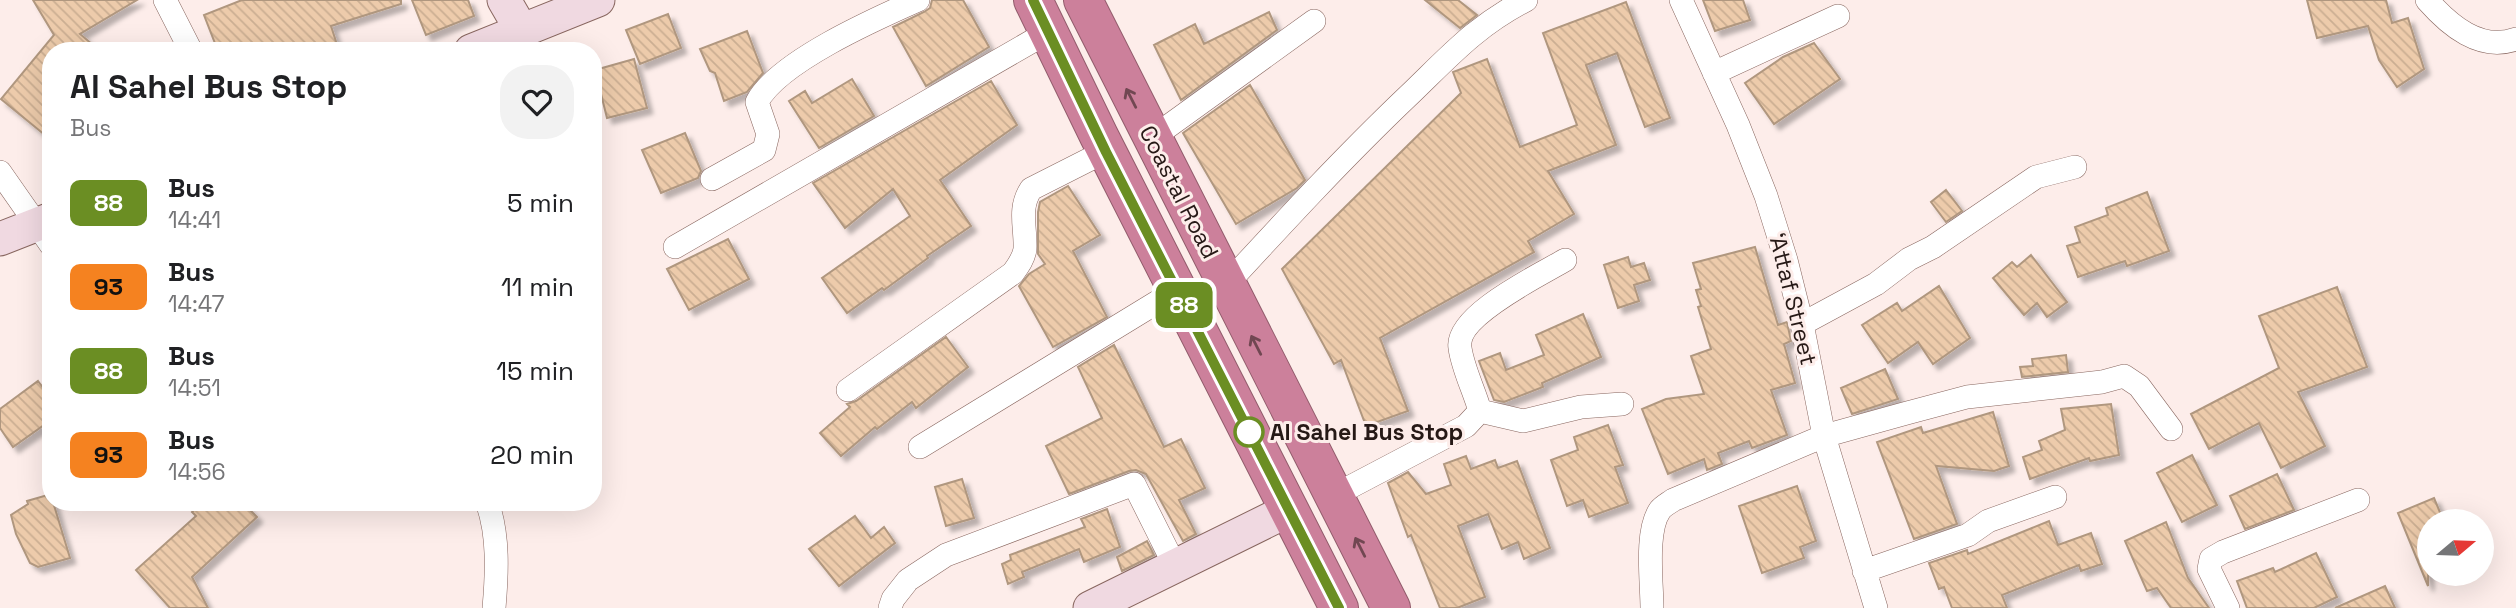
<!DOCTYPE html>
<html lang="en">
<head>
<meta charset="utf-8">
<style>
	:root { --surface:#fff; --page:#f2f2f2; --text:#202124; --muted:#757577 }
	body { margin:0; font-family:"Space Grotesk",sans-serif; background:var(--page); color:var(--text); height:100vh; display:flex; flex-direction:column; font-size:26px; white-space:nowrap }
	* { box-sizing:border-box; margin:0 }
	p { font-size:23px; color:var(--muted) }
	.icon { flex:none; width:38px; height:38px; fill:none; stroke:currentColor; stroke-width:2; stroke-linecap:round; stroke-linejoin:round }
	.map { position:relative; flex:1; overflow:hidden }
	.details { position:absolute; left:42px; top:42px; width:560px; height:469px; display:flex; flex-direction:column; background:var(--surface); border-radius:28px; box-shadow:0 7px 28px #0002 }
	.details>* { flex:none }
	.badge { padding:0 14px; border-radius:10px; font-size:24px; line-height:46px }
	.needle { width:46px; rotate:71deg }
	.controls { position:absolute; left:2417px; top:509px; display:grid; gap:14px }
	.controls a { display:grid; place-items:center; width:77px; height:77px; border-radius:50%; background:var(--surface); box-shadow:0 7px 28px #0002; font-size:35px }
	.map>.badge { position:absolute; translate:-50% -50%; box-shadow:0 0 0 4px #fff }
	.round { display:grid; place-items:center; flex:none; width:74px; height:74px; border-radius:28px; background:var(--page) }
	.head { display:flex; align-items:center; justify-content:space-between; height:119px; padding:0 28px }
	h1 { font-size:33px; font-weight:700; line-height:52px }
	ul { padding:0; list-style:none }
	li { display:flex; align-items:center; gap:21px; height:84px; padding:0 28px }
	li div { flex:1 }
	li b { display:block; font-size:26px }
	li em { font-style:normal }
	li .badge { min-width:77px; font-weight:700; text-align:center }
	.map>svg:first-child { display:block }
	.building { fill:url(#building-back-hatch); stroke:#b0977f; stroke-width:2; filter:url(#shadow) }
	.lines { fill:none; stroke-linecap:round; stroke-linejoin:round }
	.street-casing { stroke:#88665f; stroke-width:24 }
	.secondary-casing { stroke:#88665f; stroke-width:35 }
	.highway-casing { stroke:#925c6c; stroke-width:40 }
	.street { stroke:#fff; stroke-width:23 }
	.secondary { stroke:#f0d9e1; stroke-width:33 }
	.highway { stroke:#cc809b; stroke-width:38 }
	.oneway { stroke:#714752 }
	.line-casing { stroke:#fff; stroke-width:16 }
	.line { stroke:#6b8e23; stroke-width:10 }
	.stop-dot { fill:#fff; stroke:#6b8e23; stroke-width:3.5 }
	.labels { text-anchor:middle; dominant-baseline:central; stroke-width:6; stroke-linejoin:round; paint-order:stroke }
	.street-label { font-size:23px; fill:#261916; stroke:#fdedea }
	.stop-label { font-size:23px; font-weight:bold; fill:#261916; stroke:#fdedea; text-anchor:start }
</style>
</head>
<body>
<div class="map">
<svg width="2516" height="608" viewBox="0 0 2516 608">
	<defs>
		<pattern id="building-back-hatch" width="6" height="6" patternUnits="userSpaceOnUse" patternTransform="scale(1.75)"><rect width="6" height="6" fill="#edcbab"/><path d="M-1 5l2 2M0 0l6 6M5-1l2 2" fill="none" stroke="#cbae92"/></pattern>
		<filter id="shadow"><feDropShadow dx="5.5" dy="5.5" stdDeviation="2" flood-color="#0004"/></filter>
	</defs>
	<rect width="100%" height="100%" fill="#fdedea"/>
	<path class="building" d="M33 0H137L80 34 100 51H51V140L1 99 54 35Z
		M242 0H401V4L331 26 339 51H218L204 15Z
		M412 0H468L474 16 426 35Z
		M932 0H963L989 47 926 86 893 27 924 12 930 8Z
		M1425 0H1458L1477 15 1460 28Z
		M1703 0H1743L1750 20 1715 31Z
		M2307 0H2386L2392 23 2408 18 2424 69 2397 87 2379 60 2368 26 2317 38Z
		M1626 2 1670 118 1645 127 1617 53 1586 65 1616 145 1548 171 1574 214 1528 241 1534 252 1380 338 1408 411 1366 426 1341 360 1334 364 1282 269 1461 93 1453 72 1487 59 1520 147 1577 125 1543 33Z
		M1269 12 1277 30 1181 100 1154 45 1195 24 1204 44Z
		M668 14 681 48 640 64 626 30Z
		M747 31 763 73 747 92 724 101 715 73 710 71 700 49Z
		M1814 43 1840 79 1774 124 1745 83 1783 57Z
		M634 59 647 108 607 118 595 70Z
		M852 79 874 116 819 148 789 101 805 91 812 103Z
		M991 81 1017 125 940 180 971 226 927 256 928 258 884 290 882 288 847 313 822 278 910 216 893 189 845 228 813 183Z
		M1250 85 1305 180 1297 188 1236 224 1183 133Z
		M685 133 701 171 698 178 661 193 642 150Z
		M1068 186 1100 235 1073 251 1107 317 1053 347 1019 286 1029 274 1045 264 1038 254V212L1040 202Z
		M1946 190 1962 211 1946 222 1931 202Z
		M2147 192 2169 251 2127 266 2125 261 2078 277 2067 246 2080 242 2075 227 2108 215 2106 208Z
		M728 239 749 279 689 310 667 269Z
		M1755 247 1778 325 1787 322 1791 341 1784 344 1795 383 1771 390 1787 435 1752 448 1749 441 1718 453 1722 464 1707 470 1704 459 1668 474 1642 409 1666 399 1704 394 1691 356 1711 349 1698 307 1701 306 1696 290 1701 289 1693 263Z
		M2031 255 2067 302 2047 317 2037 303 2024 315 1993 278 2012 262 2017 267Z
		M1628 257 1631 267 1644 263 1650 280 1634 285 1639 301 1618 308 1604 265Z
		M1939 286 1970 338 1933 364 1918 342 1888 363 1862 325 1897 303 1902 311Z
		M2337 287 2367 367 2298 392 2325 446 2281 468 2259 423 2209 449 2191 414 2279 368 2259 316Z
		M1583 314 1601 357 1542 383 1543 387 1504 402 1494 400 1479 361 1500 353 1506 370 1544 355 1536 335Z
		M946 337 968 367 916 408 912 402 877 429 875 427 841 456 820 433 850 407 847 404 856 401Z
		M1114 345 1164 447 1181 439 1205 488 1179 500 1196 534 1183 541 1146 474 1136 470 1129 471 1069 494 1046 446 1102 418 1078 367Z
		M2066 355 2068 372 2022 377 2020 367 2033 366 2032 359Z
		M1885 369 1898 399 1852 414 1841 388Z
		M38 381 51 398V420L13 447 0 428V409Z
		M2111 404 2119 455 2090 461 2089 458 2030 479 2023 457 2042 450 2039 441 2065 430 2061 409Z
		M1993 412 2009 466 1994 471 1936 466 1957 524 1914 539 1877 442 1921 427 1923 433Z
		M1608 425 1623 465 1615 467 1628 503 1589 517 1583 500 1567 506 1551 460 1578 450 1574 437Z
		M2192 455 2217 505 2182 522 2157 473Z
		M1466 456 1471 469 1495 460 1498 468 1517 461 1550 548 1524 559 1518 542 1502 549 1488 514 1458 526 1485 597 1457 608H1440L1411 535 1408 537 1388 483 1408 472 1426 494 1451 485 1444 464Z
		M2277 474 2294 510 2245 529 2230 496Z
		M962 479 974 518 946 526 935 487Z
		M1797 486 1816 541 1800 547 1804 558 1762 573 1739 506Z
		M51 494V502H53L70 558 38 567 30 563 16 534 11 515 28 504 27 501Z
		M2434 498 2444 522H2429L2428 586 2398 513Z
		M202 502H242L257 517 192 577 208 608H170L136 570 196 516 192 512Z
		M1107 509 1120 547 1084 562 1079 549 1022 572 1024 577 1008 584 1002 564 1011 560 1010 555 1085 527 1081 519Z
		M855 516 871 538 884 527 895 543 839 586 809 549Z
		M2049 521 2058 545 2091 533 2102 564 2081 571 2079 565 2002 595 2007 608H1952L1944 587 1939 589 1929 563 1967 550 1968 554Z
		M2166 522 2188 578 2209 608H2171L2157 588 2147 591 2125 541Z
		M1147 541 1154 555 1122 571 1117 557Z
		M2316 553 2337 597 2314 608H2247L2237 581 2273 568 2275 572Z
		M2385 586 2395 608H2335Z"/>
	<g class="lines">
		<defs>
			<path id="street" d="M165 0 191 51
				M1681 0 1738 125 1766 196 1786 260 1802 324 1824 436 1876 608
				M2427 0C2449 25 2480 52 2516 39
				M1714 73 1838 16
				M1152 138 1314 21
				M0 172 51 245
				M712 179 764 150 768 134 757 102C778 62 875 19 918 0
				M675 247 1048 32
				M1226 285C1285 221 1344 157 1407 97 1448 58 1474 27 1526 0
				M1802 324 1876 284 1909 259 1933 247 2036 177 2075 167
				M848 390 1013 273C1018 266 1024 258 1025 249 1026 227 1018 209 1031 189L1106 151
				M1480 411 1523 421 1581 407 1622 404
				M920 447 1177 290
				M1333 496 1466 426 1480 411C1474 390 1463 369 1460 348 1454 316 1540 275 1565 260
				M487 502C499 535 497 574 494 608
				M1864 571 1968 535 1988 521 2055 497
				M890 608 893 599 908 580 946 555 1134 484 1175 566
				M1652 608C1652 583 1645 531 1660 510 1663 506 1669 503 1673 500L1824 436 1907 413 1967 397 2102 382 2124 376 2139 386 2171 429
				M2228 608 2209 569 2211 559 2223 552 2358 500"/>
			<path id="secondary" d="M504 0 522 31
				M471 51 598 0
				M0 239 51 219
				M1090 608 1289 510"/>
			<path id="highway" d="M1033 0 1099 136 1339 608
				M1083 0 1391 608"/>
		</defs>
		<use href="#street" class="street-casing"/>
		<use href="#secondary" class="secondary-casing"/>
		<use href="#highway" class="highway-casing"/>
		<use href="#street" class="street"/>
		<use href="#secondary" class="secondary"/>
		<use href="#highway" class="highway"/>
	</g>
	<defs><path id="oneway-shaft" d="M-6 0H5M1.5-3L5.5 0L1.5 3" fill="none" stroke-width="1.6" stroke-linecap="round" stroke-linejoin="round" transform="scale(1.75)"/></defs>
	<g class="oneway">
		<use href="#oneway-shaft" transform="translate(1131 98) rotate(-117)"/>
		<use href="#oneway-shaft" transform="translate(1256 345) rotate(-117)"/>
		<use href="#oneway-shaft" transform="translate(1360 547) rotate(-117)"/>
	</g>
	<g class="lines">
		<defs>
			<path id="line" d="M1033 0 1106 152 1339 608"/>
		</defs>
		<use href="#line" class="line-casing"/>
		<use href="#line" class="line"/>
	</g>
	<circle class="stop-dot" cx="1249" cy="432" r="14"/>
	<g class="labels">
		<g class="street-label">
			<text transform="translate(1179 192) rotate(63)">Coastal Road</text>
			<text transform="translate(1793 299) rotate(76)">‘Attaf Street</text>
		</g>
		<g class="stop-label">
			<text x="1270" y="432">Al Sahel Bus Stop</text>
		</g>
	</g>
</svg>
<div class="controls">
<a><svg class="needle" viewBox="-14 -14 28 28"><path d="M0-13l5 13h-10z" fill="#e53935"/><path d="M0 13l5-13h-10z" fill="#757577"/></svg></a>
</div>
<b class="badge" style="left:1184px;top:305px;background:#6b8e23;color:#fff">88</b>
<section class="details">
<div class="head"><div><h1>Al Sahel Bus Stop</h1><p>Bus</p></div><a class="round"><svg class="icon" aria-label="heart" viewBox="0 0 24 24"><path d="M12 20l-8-8c-3-5 5-10 8-4 3-6 11-1 8 4z"/></svg></a></div>
<ul>
<li><span class="badge" style="background:#6b8e23;color:#fff">88</span><div><b>Bus</b><p>14:41</p></div><em>5 min</em></li>
<li><span class="badge" style="background:#f58220;color:#111">93</span><div><b>Bus</b><p>14:47</p></div><em>11 min</em></li>
<li><span class="badge" style="background:#6b8e23;color:#fff">88</span><div><b>Bus</b><p>14:51</p></div><em>15 min</em></li>
<li><span class="badge" style="background:#f58220;color:#111">93</span><div><b>Bus</b><p>14:56</p></div><em>20 min</em></li>
</ul>
</section>
</div>
</body>
</html>
